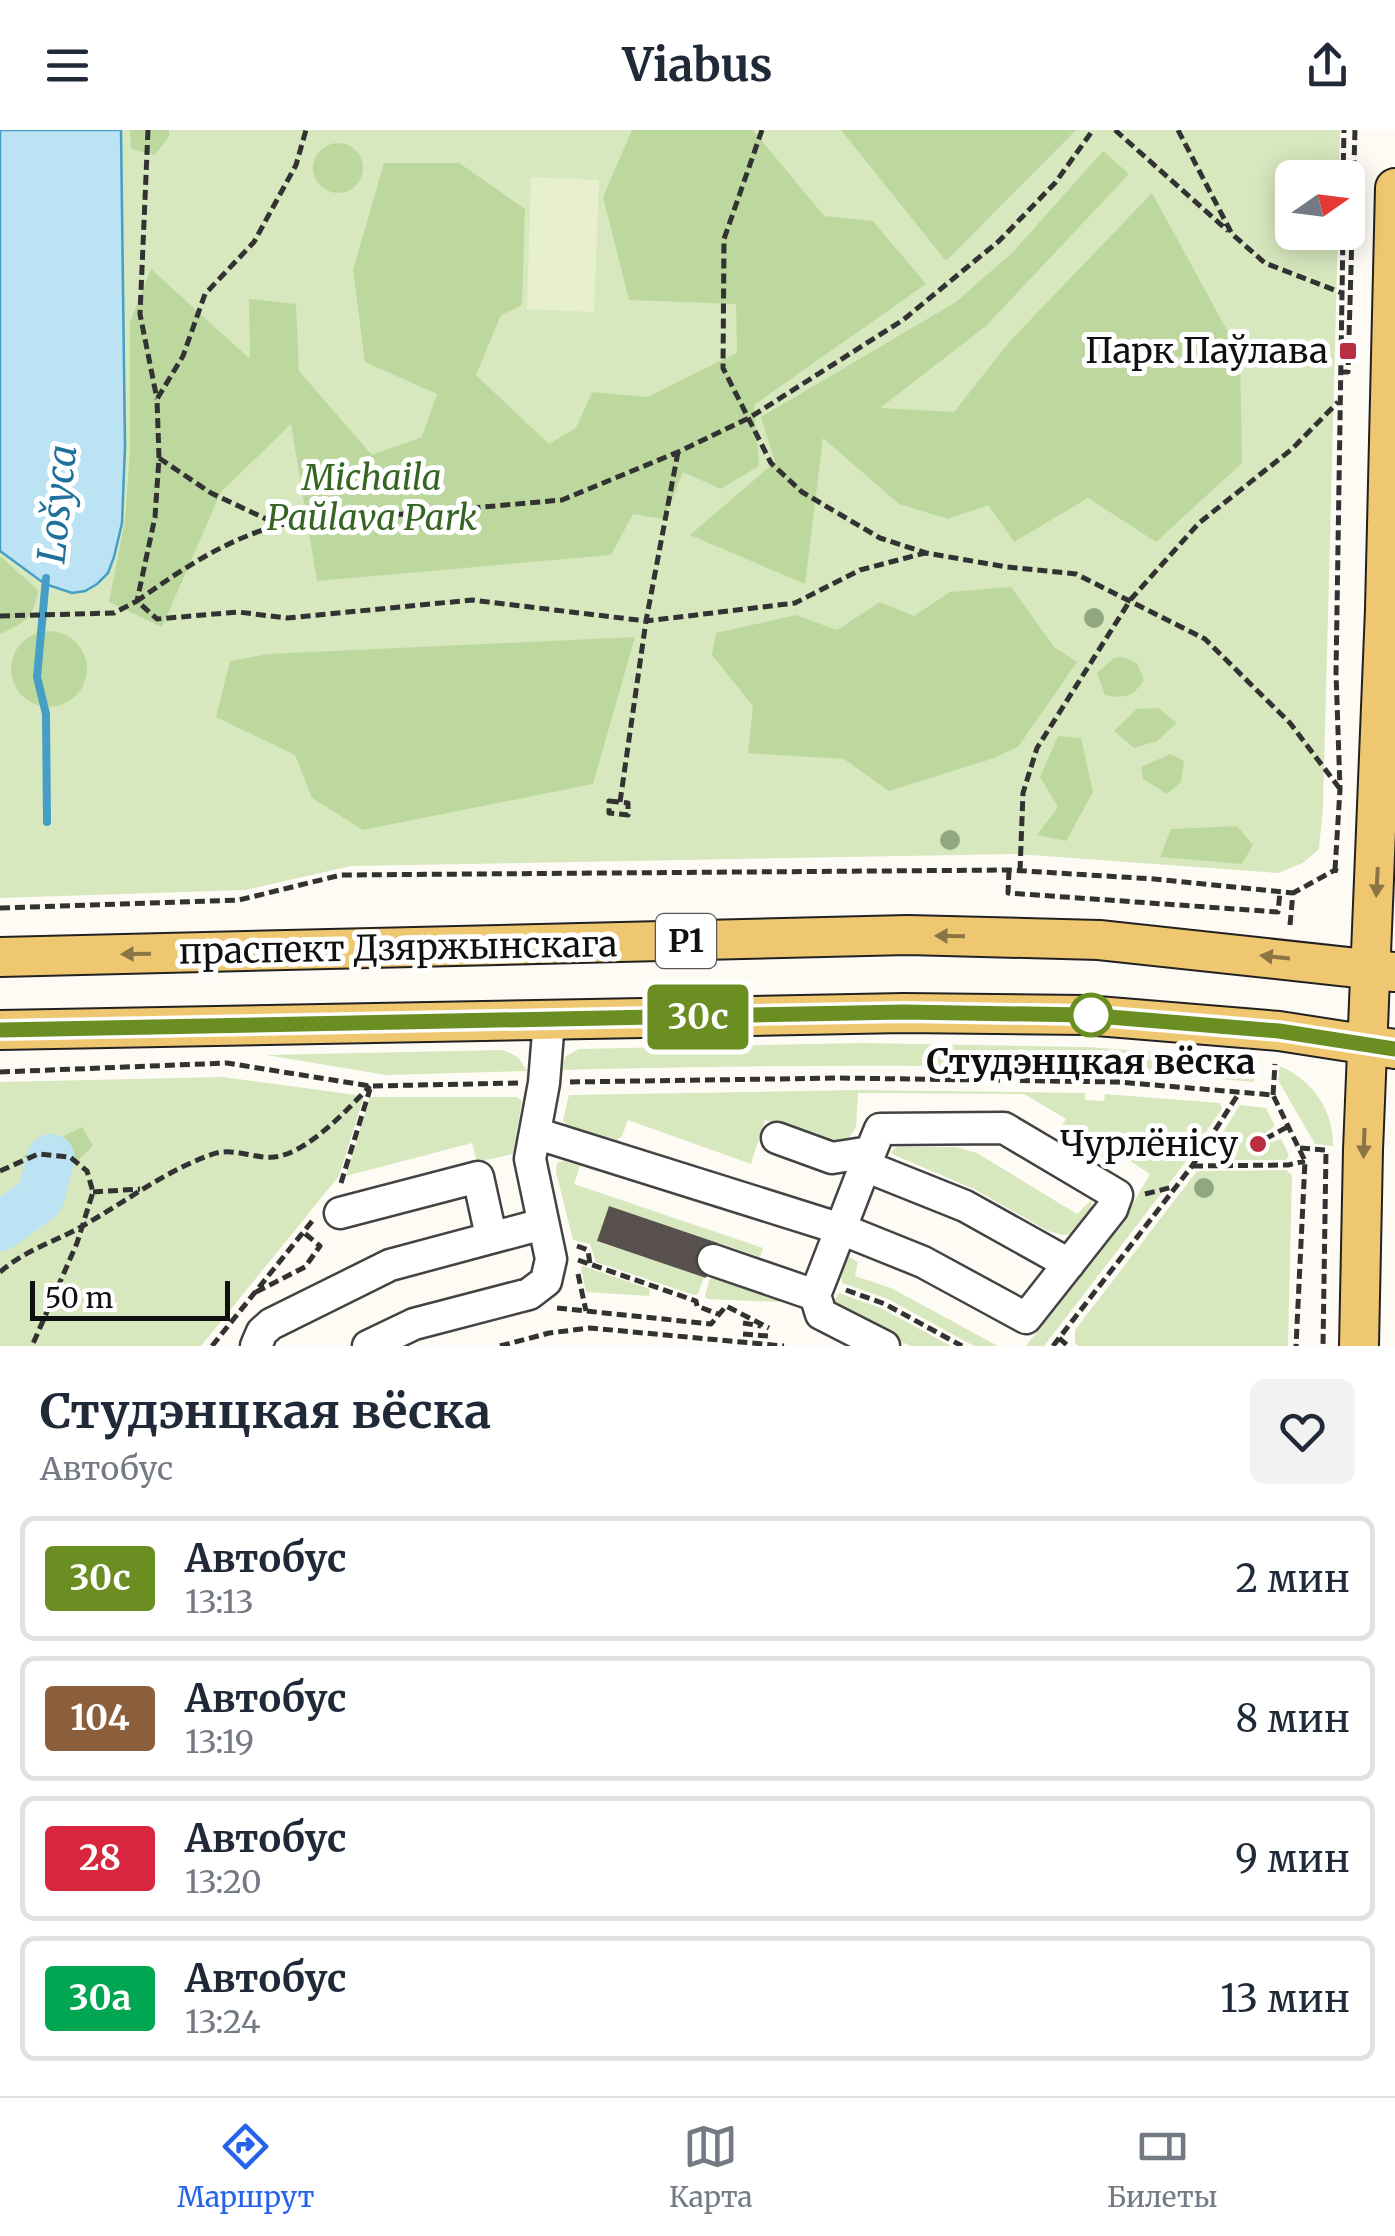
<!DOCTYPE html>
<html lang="ru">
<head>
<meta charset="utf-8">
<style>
	:root { --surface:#fff; --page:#f2f2f3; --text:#1f2937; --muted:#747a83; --line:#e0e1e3; --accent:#2563eb }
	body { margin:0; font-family:Merriweather,serif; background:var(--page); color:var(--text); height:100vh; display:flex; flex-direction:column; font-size:38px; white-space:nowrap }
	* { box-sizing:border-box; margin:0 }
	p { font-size:32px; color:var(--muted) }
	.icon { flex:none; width:55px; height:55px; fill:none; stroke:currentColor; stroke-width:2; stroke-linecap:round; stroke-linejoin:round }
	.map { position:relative; height:1216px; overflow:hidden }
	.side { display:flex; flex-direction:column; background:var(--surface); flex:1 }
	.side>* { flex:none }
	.badge { padding:0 20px; border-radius:8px; font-size:35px; line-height:65px }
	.needle { width:65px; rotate:76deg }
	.fabs { position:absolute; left:1275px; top:30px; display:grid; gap:20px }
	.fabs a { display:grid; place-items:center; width:90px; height:90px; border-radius:15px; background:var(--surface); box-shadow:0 5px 25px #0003; font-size:50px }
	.scale { position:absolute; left:30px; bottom:25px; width:200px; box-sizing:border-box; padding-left:10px; border:5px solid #101010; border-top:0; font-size:28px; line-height:35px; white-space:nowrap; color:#101010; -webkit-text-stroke:8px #fff; paint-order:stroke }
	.map>.badge { position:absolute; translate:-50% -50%; box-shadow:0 0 0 5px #fff }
	.round { display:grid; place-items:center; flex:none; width:105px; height:105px; border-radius:15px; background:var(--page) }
	.head { display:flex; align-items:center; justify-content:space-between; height:170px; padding:0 40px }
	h1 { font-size:48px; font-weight:700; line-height:75px }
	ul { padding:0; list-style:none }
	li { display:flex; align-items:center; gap:30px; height:125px; margin:0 20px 15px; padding:0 20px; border:5px solid var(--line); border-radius:15px }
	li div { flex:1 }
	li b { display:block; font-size:38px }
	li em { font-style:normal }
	li .badge { min-width:110px; font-weight:700; text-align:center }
	header { display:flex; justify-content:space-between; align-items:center; height:130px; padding:0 40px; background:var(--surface); font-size:45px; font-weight:700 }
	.tabs { display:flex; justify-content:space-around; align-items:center; height:140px; border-top:2px solid var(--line); background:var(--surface); font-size:28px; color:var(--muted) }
	.tabs a { display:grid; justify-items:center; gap:5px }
	.tabs .current { color:var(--accent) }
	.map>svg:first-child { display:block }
	.green { fill:#d7e8be }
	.forest { fill:#bdd89e }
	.pitch { fill:#e7efcf }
	.water { fill:#bbe3f3; stroke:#469ec6; stroke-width:2.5 }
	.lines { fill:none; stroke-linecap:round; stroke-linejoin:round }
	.stream { stroke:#469ec6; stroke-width:8 }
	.river { stroke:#bbe3f3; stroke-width:48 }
	.building { fill:#58504d }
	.minor-casing { stroke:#434343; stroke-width:35 }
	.major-casing { stroke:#212121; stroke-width:42 }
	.path { stroke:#323232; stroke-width:5; stroke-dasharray:10 5; stroke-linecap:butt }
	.minor { stroke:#fff; stroke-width:30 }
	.major { stroke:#f0c771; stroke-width:38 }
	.tree { fill:#90a881 }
	.oneway { fill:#8b7545 }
	.line-casing { stroke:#fff; stroke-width:22 }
	.line { stroke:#6b8e23; stroke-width:15 }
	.poi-dot { fill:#b92f41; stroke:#fff; stroke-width:4 }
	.stop-dot { fill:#fff; stroke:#6b8e23; stroke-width:5 }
	.labels { text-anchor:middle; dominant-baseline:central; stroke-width:10; stroke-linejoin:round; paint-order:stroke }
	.shield { fill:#fff; stroke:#585858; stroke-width:2.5 }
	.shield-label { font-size:32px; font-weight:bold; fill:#101010 }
	.poi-label { font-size:35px; fill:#101010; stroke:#fff; text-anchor:end }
	.park-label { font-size:35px; font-style:italic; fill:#366523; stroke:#fff }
	.street-label { font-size:35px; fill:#101010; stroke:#fff }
	.stop-label { font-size:35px; font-weight:bold; fill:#101010; stroke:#fff }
	.water-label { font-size:38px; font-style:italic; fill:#1f709c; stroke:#fff }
</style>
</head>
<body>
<header><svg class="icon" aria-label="menu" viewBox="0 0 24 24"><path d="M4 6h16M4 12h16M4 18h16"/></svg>Viabus<svg class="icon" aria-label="share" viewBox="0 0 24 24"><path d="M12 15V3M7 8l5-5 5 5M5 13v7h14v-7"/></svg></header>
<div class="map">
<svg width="1395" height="1216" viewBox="0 0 1395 1216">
	<rect width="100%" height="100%" fill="#fefbf4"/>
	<path class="green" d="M0 0H1340L1339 47 1292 48V102L1338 103 1323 677 1319 719 1303 733 1278 743 1015 724 351 736 245 760 0 768Z
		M861 913 1088 917 1257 930 1254 952C1023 930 793 935 561 940L566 926 579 919Z
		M503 920 518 927 527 941 386 945 266 925Z
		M1280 936C1312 950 1334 980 1333 1016L1315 1014 1278 950Z
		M223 947 364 966 339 1046 201 1216H0V952Z
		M858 960 1085 963V970L1104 971 1105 964 1220 973 1222 979 1184 1034 1044 1216H1026L1121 1094 1150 1044 1118 1023 1111 1033 1059 1001 1066 989 1024 964 858 963 856 997 849 1008 830 1012 765 990 751 1034 628 990 622 1006 617 1010 566 995 563 990 569 965Z
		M370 967H517L522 971 513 1024 477 1032 472 1013 346 1046Z
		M1240 975 1266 978 1275 996 1261 1006 1265 1014 1281 1009 1289 1025 1286 1030H1205Z
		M896 1017H956L977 1023 1077 1084 1091 1070 1093 1083 1076 1104 1062 1105 1048 1101 974 1059 894 1025 891 1022Z
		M563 1031 580 1036 574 1054 763 1118 760 1127 609 1076 598 1112 704 1147 698 1164 694 1165 596 1132 590 1114 573 1110 556 1042 557 1033Z
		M1286 1040 1292 1045 1288 1216H1078L1075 1213V1200L1197 1041Z
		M849 1127 858 1132 855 1146 891 1158 998 1216H974L888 1169 842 1153 841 1144Z
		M583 1136 650 1159 649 1166 586 1162 581 1138Z
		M714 1147 779 1170 778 1172 707 1169 705 1165 710 1149Z
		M839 1163 883 1179 951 1216H910L836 1177 834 1171Z"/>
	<path class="forest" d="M130 0H169V6L155 25 131 19Z
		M632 0H753L824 86 873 91 926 154 754 275 759 336 721 359 683 342 664 389 633 384 611 425 317 451 291 294 221 362 162 497 109 472 125 390 130 319V192L151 139 250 229 249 169 296 174 299 241 372 325 422 307 437 264 365 232 353 140 384 33H459L525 79 522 175 501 185 476 245 549 314 576 298 592 262 647 267 737 223 736 174 629 170 603 67Z
		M841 0H1076L946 131Z
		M313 38a25 25 0 1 1 50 0a25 25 0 1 1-50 0Z
		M1103 21 1129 44 986 196 880 278 954 282 1010 211 1152 63 1240 224 1242 333 1156 412 1088 368 1014 412 988 375 948 389 899 374 823 308 805 454 690 405 775 332 761 287 956 172 1014 121Z
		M0 426 38 460C34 488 25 493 0 504Z
		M1011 457 1054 517 1077 532 1018 617 994 628 889 661 844 629 748 623 753 576 712 525 716 503 796 485 837 500 880 472 914 486 950 462Z
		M11 539a38 38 0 1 1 76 0a38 38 0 1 1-76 0Z
		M635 507 593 654 363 700 312 668 295 625 216 587 230 531 268 524Z
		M1123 527 1137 533 1144 550C1133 567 1124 569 1105 565L1097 543 1114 528Z
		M1158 578 1177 593 1157 611 1134 618 1114 601 1137 579Z
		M1058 606 1081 608 1093 662 1066 711 1037 705 1058 677 1040 647Z
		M1170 624 1184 631 1181 652 1167 664 1143 649 1141 637Z
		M1237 696 1253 715 1242 734 1160 727 1171 699Z
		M82 997 93 1016 68 1040 22 1027Z"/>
	<path class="pitch" d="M531 47 599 50 594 182 527 179Z"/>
	<path class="water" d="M0 0H121L125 317 122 393 114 427 108 443 97 454 85 461 72 463 45 454 0 421Z"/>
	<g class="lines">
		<path class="stream" d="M46 448 37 547 46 584 47 692"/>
		<path class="river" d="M0 1097 40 1068 51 1028"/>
	</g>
	<path class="building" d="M609 1076 718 1113 706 1148 597 1111Z"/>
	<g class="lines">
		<defs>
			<path id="minor" d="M535 1003 841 1099 923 1132 1026 1188 1112 1079 1117 1065 1004 998 880 999C857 1054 837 1110 815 1165
				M777 1008 832 1028 870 1022
				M865 1036 965 1076 1069 1134
				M340 1083 478 1047 491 1106
				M713 1130 815 1165 821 1184 884 1216
				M256 1216 262 1202 271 1194 390 1135 543 1094
				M368 1216 414 1194 529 1164 546 1151 551 1129 530 1029 544 953 549 890"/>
			<path id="major" d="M0 827 908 805 1099 810 1395 842
				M0 900 904 883 1085 885 1279 901 1395 919
				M1359 1216 1363 1020 1385 479 1395 58"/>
		</defs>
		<use href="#minor" class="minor-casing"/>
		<use href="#major" class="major-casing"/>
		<path class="path" d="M148 0 140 184 157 269
			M762 0 724 109 723 238 771 333 802 362 880 408 926 423 1007 437 1076 444 1205 509 1290 593 1340 659
			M1115 0 1228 101
			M1178 0 1232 104 1265 133 1342 163
			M1343 48 1344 0
			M1340 242H1348L1355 0
			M159 328 211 363 279 395 562 370 678 322 749 288 903 190 999 111 1055 53 1093 0
			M276 396C223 411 181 440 137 471L157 489 238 482 287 488 472 470 646 491 795 473 860 440 925 423
			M0 486 114 483 137 471 155 387 159 328 157 269 183 226 205 164 254 112 296 35 306 0
			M609 671 628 673V685L609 683Z
			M620 672 646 491 678 322
			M1009 740 1008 763 1278 782 1280 762
			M1335 740 1340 659 1336 543 1343 102
			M1020 741 1023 663 1037 618 1131 469 1199 393 1292 319 1338 272
			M0 778 239 770 341 745 1009 740 1154 749 1293 763
			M1290 795 1293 763 1335 740 1338 741
			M0 942 227 933 370 956 519 953
			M570 952 840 948 1118 952 1273 965 1305 1031 1296 1216
			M1273 965 1275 934
			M1265 1009 1289 996
			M1300 1018 1326 1020 1323 1216
			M1193 1036 1288 1035 1305 1031
			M0 1041 38 1024 70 1027 87 1041 93 1062 77 1113 32 1216
			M341 1053 370 959
			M93 1062 140 1059
			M1145 1064 1173 1057
			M577 1116 588 1120 590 1134
			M578 1130 696 1171 697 1176 718 1184
			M0 1142C28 1118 56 1112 86 1094 128 1070 167 1040 213 1024 233 1017 254 1029 274 1027 307 1024 348 979 370 956
			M578 1144 586 1181
			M846 1160 885 1174 962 1216
			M256 1162 305 1137 320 1116 303 1102
			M557 1178 711 1194 726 1176 769 1198
			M743 1193 761 1196
			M743 1204 768 1206
			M1059 1208 1068 1216
			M212 1216 313 1090
			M500 1216 549 1203 590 1198 784 1216
			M1053 1216 1192 1036 1239 963"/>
		<use href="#minor" class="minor"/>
		<use href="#major" class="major"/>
	</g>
	<g class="tree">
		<circle cx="1094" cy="488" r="10"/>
		<circle cx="950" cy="710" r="10"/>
		<circle cx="1204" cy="1058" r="10"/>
	</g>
	<defs><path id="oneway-solid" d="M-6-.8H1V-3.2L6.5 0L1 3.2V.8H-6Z" transform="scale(2.5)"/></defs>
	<g class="oneway">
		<use href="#oneway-solid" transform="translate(1377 752) rotate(93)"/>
		<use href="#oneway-solid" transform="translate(950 806) rotate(-179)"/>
		<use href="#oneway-solid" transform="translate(136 824) rotate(179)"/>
		<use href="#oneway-solid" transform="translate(1275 827) rotate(-174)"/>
		<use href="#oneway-solid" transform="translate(1364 1013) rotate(92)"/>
	</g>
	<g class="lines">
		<defs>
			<path id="line" d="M0 900 904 882 1085 885 1279 901 1395 919"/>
		</defs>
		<use href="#line" class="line-casing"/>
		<use href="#line" class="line"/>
	</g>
	<g class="poi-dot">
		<rect x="1338" y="211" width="20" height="20" rx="5"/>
		<circle cx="1258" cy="1014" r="10"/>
	</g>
	<circle class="stop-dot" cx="1091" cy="885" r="20"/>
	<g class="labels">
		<rect class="shield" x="656" y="784" width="60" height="54" rx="8"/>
		<g class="shield-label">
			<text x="686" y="811">Р1</text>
		</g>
		<g class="poi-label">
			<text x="1328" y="221">Парк Паўлава</text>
			<text x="1238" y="1014">Чурлёнісу</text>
		</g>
		<g class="park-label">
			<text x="372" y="348">Michaila<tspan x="372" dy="40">Paŭlava Park</tspan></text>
		</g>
		<g class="street-label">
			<text transform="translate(398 818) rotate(-1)">праспект Дзяржынскага</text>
		</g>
		<g class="stop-label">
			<text x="1091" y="932">Студэнцкая вёска</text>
		</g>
		<g class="water-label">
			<text transform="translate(57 374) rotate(-84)">Lošyca</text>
		</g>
	</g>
</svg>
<div class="fabs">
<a><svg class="needle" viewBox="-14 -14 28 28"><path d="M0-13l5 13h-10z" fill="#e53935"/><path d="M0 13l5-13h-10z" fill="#747a83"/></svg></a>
</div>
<div class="scale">50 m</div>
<b class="badge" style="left:698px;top:887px;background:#6b8e23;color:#fff">30с</b>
</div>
<section class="side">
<div class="head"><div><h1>Студэнцкая вёска</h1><p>Автобус</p></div><a class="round"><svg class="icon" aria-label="heart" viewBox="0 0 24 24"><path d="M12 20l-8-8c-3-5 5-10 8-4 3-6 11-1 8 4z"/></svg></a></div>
<ul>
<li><span class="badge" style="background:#6b8e23;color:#fff">30с</span><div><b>Автобус</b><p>13:13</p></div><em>2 мин</em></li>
<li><span class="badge" style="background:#8b5e3c;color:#fff">104</span><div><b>Автобус</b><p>13:19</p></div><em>8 мин</em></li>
<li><span class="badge" style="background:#d7263d;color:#fff">28</span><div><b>Автобус</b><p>13:20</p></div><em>9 мин</em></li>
<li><span class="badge" style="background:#00a651;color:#fff">30а</span><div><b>Автобус</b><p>13:24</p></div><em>13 мин</em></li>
</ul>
</section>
<nav class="tabs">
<a class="current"><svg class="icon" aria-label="directions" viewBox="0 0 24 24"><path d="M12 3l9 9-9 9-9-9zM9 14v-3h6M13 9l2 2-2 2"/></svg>Маршрут</a>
<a><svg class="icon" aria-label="map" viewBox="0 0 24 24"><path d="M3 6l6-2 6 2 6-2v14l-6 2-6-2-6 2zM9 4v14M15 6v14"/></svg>Карта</a>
<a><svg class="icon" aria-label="tickets" viewBox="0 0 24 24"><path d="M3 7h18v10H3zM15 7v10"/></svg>Билеты</a>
</nav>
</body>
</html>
